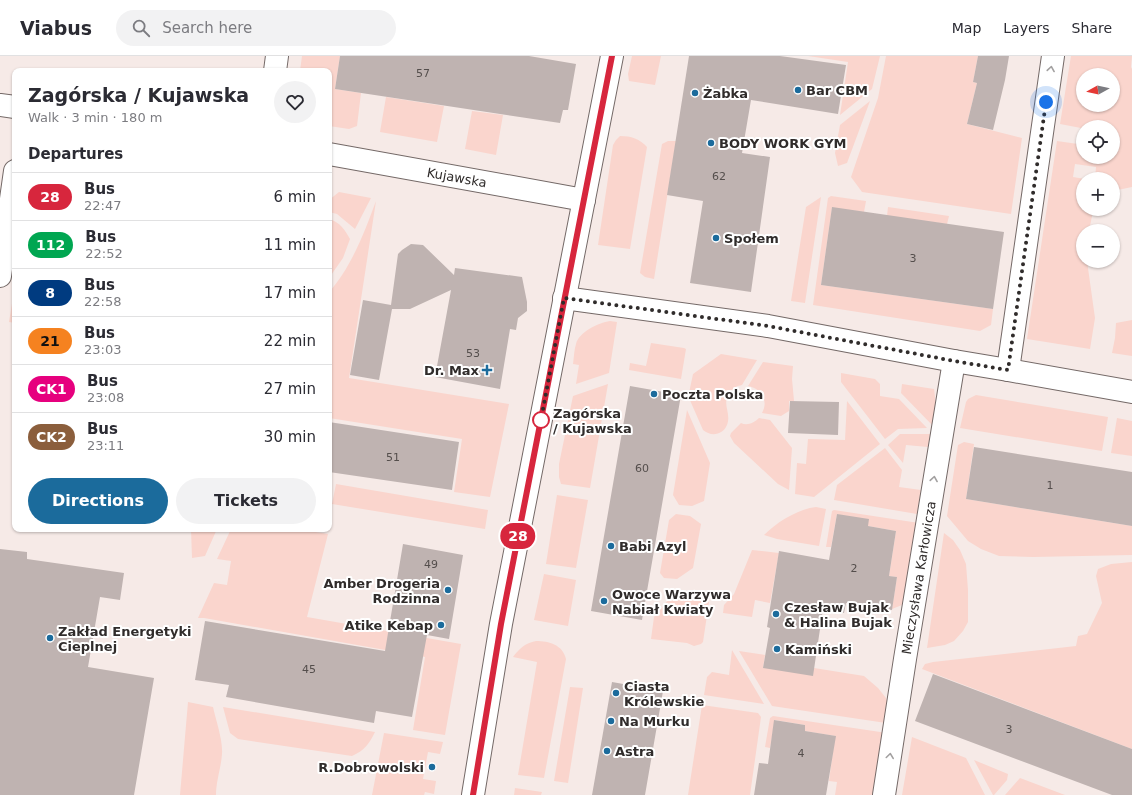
<!DOCTYPE html>
<html lang="en">
<head>
<meta charset="utf-8">
<style>
	:root { --surface:#fff; --page:#f2f2f3; --text:#2b2b33; --muted:#7c7c81; --line:#e1e1e2; --accent:#1b6b9c }
	body { margin:0; font-family:"DejaVu Sans",sans-serif; background:var(--page); color:var(--text); height:100vh; display:flex; flex-direction:column; font-size:15px; white-space:nowrap }
	* { box-sizing:border-box; margin:0 }
	p { font-size:13px; color:var(--muted) }
	.icon { flex:none; width:22px; height:22px; fill:none; stroke:currentColor; stroke-width:2; stroke-linecap:round; stroke-linejoin:round }
	.map { position:relative; flex:1; overflow:hidden }
	.drawer { position:absolute; left:12px; top:12px; width:320px; height:464px; display:flex; flex-direction:column; background:var(--surface); border-radius:8px; box-shadow:0 1px 3px #0004 }
	.drawer>* { flex:none }
	.badge { padding:0 8px; border-radius:13px; font-size:14px; line-height:26px }
	.needle { width:26px; rotate:262deg }
	.tools { position:absolute; left:1076px; top:12px; display:grid; gap:8px }
	.tools a { display:grid; place-items:center; width:44px; height:44px; border-radius:50%; background:var(--surface); box-shadow:0 1px 3px #0004; font-size:20px }
	.you { position:absolute; width:20px; height:20px; margin:-10px; border:3px solid #fff; border-radius:50%; background:#1a73e8; box-shadow:0 0 0 6px #1a73e833 }
	.map>.badge { position:absolute; translate:-50% -50%; box-shadow:0 0 0 2px #fff }
	h2 { padding:0 16px; font-size:15px; line-height:36px }
	.round { display:grid; place-items:center; flex:none; width:42px; height:42px; border-radius:21px; background:var(--page) }
	.summary { display:flex; align-items:center; justify-content:space-between; height:68px; padding:0 16px }
	h1 { font-size:19px; font-weight:800; line-height:30px }
	.cta { display:flex; gap:8px; margin-top:auto; padding:8px 16px }
	.cta a { flex:1; height:46px; border-radius:24px; background:var(--accent); color:#fff; font-size:16px; font-weight:800; line-height:46px; text-align:center }
	.cta a+a { background:var(--page); color:var(--text) }
	ul { padding:0; list-style:none }
	li { display:flex; align-items:center; gap:12px; height:48px; padding:0 16px; border-top:1px solid var(--line) }
	li div { flex:1 }
	li b { display:block; font-size:15px }
	li em { font-style:normal }
	li .badge { min-width:44px; font-weight:700; text-align:center }
	header { display:flex; align-items:center; gap:24px; box-sizing:border-box; height:56px; padding:0 20px; background:var(--surface); border-bottom:1px solid var(--line) }
	header strong { font-size:19px }
	nav { display:flex; gap:22px; margin-inline-start:auto; font-size:14px }
	.search { width:280px; height:36px; background:var(--page); display:flex; align-items:center; gap:10px; box-sizing:border-box; padding:0 14px; border-radius:22px; color:var(--muted); font-size:15px }
	.map>svg:first-child { display:block }
	.green { fill:#fad5cd; fill-rule:evenodd }
	.building { fill:#bfb3b1 }
	.lines { fill:none; stroke-linecap:round; stroke-linejoin:round }
	.minor-casing { stroke:#746967; stroke-width:24 }
	.minor { stroke:#fff; stroke-width:22 }
	.oneway { stroke:#a2a0a0 }
	.line-casing { stroke:#fff; stroke-width:9 }
	.line { stroke:#d7263d; stroke-width:6 }
	.walk { stroke:#302c2b; stroke-width:4; stroke-dasharray:0 7.2 }
	.poi-dot { fill:#1b6b9c; stroke:#fff; stroke-width:1.5 }
	.stop-dot { fill:#fff; stroke:#d7263d; stroke-width:2 }
	.labels { text-anchor:middle; dominant-baseline:central; stroke-width:4; stroke-linejoin:round; paint-order:stroke }
	.number-label { font-size:11px; fill:#544e4c }
	.poi-label { font-size:13px; font-weight:bold; fill:#302c2b; stroke:#fff; text-anchor:start }
	.street-label { font-size:13px; fill:#302c2b; stroke:#fff }
	.stop-label { font-size:13px; font-weight:bold; fill:#302c2b; stroke:#fff; text-anchor:start }
</style>
</head>
<body>
<header>
<strong>Viabus</strong>
<div class="search"><svg class="icon" aria-label="search" viewBox="0 0 24 24"><circle cx="10" cy="10" r="6"/><path d="M15 15l6 6"/></svg>Search here</div>
<nav><a>Map</a><a>Layers</a><a>Share</a></nav>
</header>
<div class="map">
<svg width="1132" height="739" viewBox="0 0 1132 739">
	<rect width="100%" height="100%" fill="#f6eae7"/>
	<path class="green" d="M302 0H340L335 33 361 37 357 70 349 73 329 70V15H300Z
		M632 0H661L655 29 629 25 628 18Z
		M808 0H880L872 33 840 59 848 6Z
		M886 0H978L973 26 977 27 967 68 1022 82 1011 158 862 136 851 121 878 42Z
		M1071 0H1132L1131 11 1132 13V131L1113 135V123H1095L1096 111 1075 108 1073 121 1085 123H1083V153H1091L1092 160 1089 175H1083V205H1087L1095 262 1090 293 1027 283 1057 85 1078 88 1081 72 1060 68ZM1083 19H1113V49H1083ZM1083 71H1113V101H1083Z
		M386 41 444 50 437 86 380 76Z
		M870 45 847 107 838 110 835 97 840 69Z
		M472 55 503 59 496 99 465 93Z
		M620 80C631 80 640 83 647 91L630 193 598 189 613 89 616 84Z
		M668 85H676L654 223 645 221 640 217 662 88Z
		M339 136 371 142 355 173 337 158 329 156V144Z
		M831 140 866 145 864 156 832 152 821 229 993 253 991 269 980 275 813 249 828 142Z
		M821 141 805 247 791 245 806 151Z
		M376 145 349 322 509 348 490 441 454 436 462 383 329 362V236C351 212 365 175 376 145Z
		M888 151 949 160 947 168 887 160Z
		M329 163C340 166 345 174 350 183L343 202 329 222Z
		M15 229V267L9 266Z
		M1132 264V300L1112 297 1115 282 1116 267Z
		M610 265 617 266 609 317 576 328 579 309 573 308C574 301 574 294 576 288 579 276 598 267 610 265Z
		M651 287 684 292 686 293 681 323 629 314 630 307 646 310Z
		M721 298 757 304 742 329C737 330 734 331 731 335 720 347 732 356 727 369 723 379 711 381 703 374L689 342V337L693 318Z
		M763 306 793 310 792 323 794 345H789V355L781 360 762 357C769 345 761 332 748 330Z
		M841 317 875 323 880 328V340L899 343 927 372 898 373 885 383 841 326Z
		M608 328 590 432 561 428 559 421V408L573 340Z
		M902 328 934 333 936 349 934 371 901 337Z
		M976 339 1108 361 1102 395 960 372 966 346 968 343Z
		M847 345 880 388 814 441 795 438 797 407 806 408 808 383 845 384Z
		M687 354 710 407 704 445 692 450 679 449 673 439Z
		M759 362 770 364 792 392 789 434 778 428 734 387 730 380 731 377 741 367C747 370 754 367 759 362Z
		M1117 362 1132 365V400L1111 397Z
		M900 378H930L928 391 906 389 903 407 888 389Z
		M964 386 974 388 966 443 1132 470V499L1033 501 999 500 981 493 968 485 947 460 958 389Z
		M885 392 902 414 899 431 921 434 917 458 834 444 837 429Z
		M336 428 488 454 485 473 332 448Z
		M557 439 588 444 576 512 546 508Z
		M816 451 826 453 819 490 777 483 764 479C777 466 798 453 816 451Z
		M834 454 919 467 907 540 902 549 892 553 897 521 889 520 896 475 868 470 837 458 831 491H826L832 455Z
		M676 458 690 460 701 468 693 512 677 523 664 522 660 517 669 464Z
		M191 473H217L205 500 192 502Z
		M231 473H297L328 478 307 561 461 588 445 679 413 674 425 601 204 562H198L214 527 227 529 231 505 217 503Z
		M944 477 953 484 960 494 966 508 968 534V566L963 575 954 585 945 589 927 592Z
		M752 494 779 497 770 547 755 544 752 561 723 557 724 549 734 538Z
		M1132 506V693L922 613 925 608 933 606 1076 590 1078 580 1087 578 1102 547 1096 520 1098 513 1111 508Z
		M544 518 576 524 568 570 534 564Z
		M674 537H688L701 538 709 546 703 586 701 588 694 590 687 587 651 583 654 561Z
		M536 585C549 585 563 589 566 603L544 722 518 719 537 606 513 601C519 593 525 587 536 585Z
		M732 594 764 648 704 639 707 621 712 616 729 619Z
		M739 595 765 599 763 612H814L864 620 878 632 886 642 889 651 886 667 772 650Z
		M570 631 583 632 568 727 554 725Z
		M188 646 213 651C216 665 223 684 222 698 221 712 216 725 216 739H180Z
		M702 649 758 657 761 661 750 739H688Z
		M223 651 375 676C369 688 365 694 352 700L238 683 230 677Z
		M773 660 887 677 877 739H835L837 726 829 725 835 680 805 675V669L775 664 770 692 765 691 770 662Z
		M384 677 443 686 440 698 428 696 423 723 436 725 434 738 425 736 424 739H372Z
		M912 681 966 702 985 739H902Z
		M974 704 1008 718 1007 724 994 739H993Z
		M1020 722 1065 739H1005Z
		M515 732 542 736 541 739H514Z"/>
	<path class="building" d="M340 0H529L576 8 568 54H563L560 67 335 33Z
		M689 0H780L846 9 838 58 751 44 742 97 770 101 751 236 690 227 703 145 667 139Z
		M978 0H1009L1005 24 993 74 967 68 977 27 973 26Z
		M832 151 1004 176 993 253 821 229Z
		M411 188 423 189 454 219 455 212 522 221 527 246V255L518 262 516 274 510 273 500 333 435 321 451 234 410 253H392L379 324 350 319 363 244 391 249 398 198 402 194Z
		M630 330 681 339 642 564 591 555Z
		M790 345 839 346 838 379 788 377Z
		M329 366 459 386 452 434 329 416Z
		M974 391 1132 416V470L966 443Z
		M837 458 869 463 868 470 896 475 889 520 897 521 892 554 846 547 844 557 823 553 813 620 763 612 770 572 767 571 779 495 829 504Z
		M403 488 463 499 449 583 427 579 412 661 376 655 374 667 226 641 229 629 195 624 205 565 385 595Z
		M0 493 27 496V503L124 517 120 544 100 541 88 611 154 622 134 739H0Z
		M933 618 1132 693V739H1112L915 665Z
		M612 626 663 635 645 739H592Z
		M774 664 805 669V675L836 680 826 739H754L759 707 768 708Z"/>
	<g class="lines">
		<defs>
			<g id="minor">
				<path d="M275 15 277 0"/>
				<path d="M0 49 15 51"/>
				<path id="s1" d="M329 98 584 144"/>
				<path d="M0 220 15 115"/>
				<path d="M564 242 768 270 954 305 1008 314 1132 336"/>
				<path d="M1008 314 1053 0"/>
				<path d="M473 739 501 568 612 0"/>
				<path id="s2" d="M884 739 905 603 954 305"/>
			</g>
		</defs>
		<use href="#minor" class="minor-casing"/>
		<use href="#minor" class="minor"/>
	</g>
	<defs><path id="oneway-chevron" d="M-2-3.5L2.5 0L-2 3.5" fill="none" stroke-width="1.6" stroke-linecap="round" stroke-linejoin="round"/></defs>
	<g class="oneway">
		<use href="#oneway-chevron" transform="translate(1051 13) rotate(-81)"/>
		<use href="#oneway-chevron" transform="translate(934 423) rotate(-81)"/>
		<use href="#oneway-chevron" transform="translate(890 700) rotate(-82)"/>
	</g>
	<g class="lines">
		<defs>
			<path id="line" d="M473 739 501 568 612 0"/>
		</defs>
		<use href="#line" class="line-casing"/>
		<use href="#line" class="line"/>
		<path class="walk" d="M541 364 540 369 564 242 768 270 954 305 1008 314 1046 46"/>
	</g>
	<g class="poi-dot">
		<circle cx="798" cy="34" r="4"/>
		<circle cx="695" cy="37" r="4"/>
		<circle cx="711" cy="87" r="4"/>
		<circle cx="716" cy="182" r="4"/>
		<path d="M485 308h4v4h4v4h-4v4h-4v-4h-4v-4h4z"/>
		<circle cx="654" cy="338" r="4"/>
		<circle cx="611" cy="490" r="4"/>
		<circle cx="448" cy="534" r="4"/>
		<circle cx="604" cy="545" r="4"/>
		<circle cx="776" cy="558" r="4"/>
		<circle cx="441" cy="569" r="4"/>
		<circle cx="50" cy="582" r="4"/>
		<circle cx="777" cy="593" r="4"/>
		<circle cx="616" cy="637" r="4"/>
		<circle cx="611" cy="665" r="4"/>
		<circle cx="607" cy="695" r="4"/>
		<circle cx="432" cy="711" r="4"/>
	</g>
	<circle class="stop-dot" cx="541" cy="364" r="8"/>
	<g class="labels">
		<g class="number-label">
			<text x="423" y="17">57</text>
			<text x="719" y="120">62</text>
			<text x="913" y="202">3</text>
			<text x="473" y="297">53</text>
			<text x="393" y="401">51</text>
			<text x="642" y="412">60</text>
			<text x="1050" y="429">1</text>
			<text x="431" y="508">49</text>
			<text x="854" y="512">2</text>
			<text x="309" y="613">45</text>
			<text x="1009" y="673">3</text>
			<text x="801" y="697">4</text>
		</g>
		<g class="poi-label">
			<text x="806" y="34">Bar CBM</text>
			<text x="703" y="37">Żabka</text>
			<text x="719" y="87">BODY WORK GYM</text>
			<text x="724" y="182">Społem</text>
			<text x="479" y="314" text-anchor="end">Dr. Max</text>
			<text x="662" y="338">Poczta Polska</text>
			<text x="619" y="490">Babi Azyl</text>
			<text x="440" y="527" text-anchor="end">Amber Drogeria<tspan x="440" dy="15">Rodzinna</tspan></text>
			<text x="612" y="538">Owoce Warzywa<tspan x="612" dy="15">Nabiał Kwiaty</tspan></text>
			<text x="784" y="551">Czesław Bujak<tspan x="784" dy="15">&amp; Halina Bujak</tspan></text>
			<text x="433" y="569" text-anchor="end">Atike Kebap</text>
			<text x="58" y="575">Zakład Energetyki<tspan x="58" dy="15">Cieplnej</tspan></text>
			<text x="785" y="593">Kamiński</text>
			<text x="624" y="630">Ciasta<tspan x="624" dy="15">Królewskie</tspan></text>
			<text x="619" y="665">Na Murku</text>
			<text x="615" y="695">Astra</text>
			<text x="424" y="711" text-anchor="end">R.Dobrowolski</text>
		</g>
		<g class="street-label">
			<text stroke="none"><textPath href="#s1" startOffset="130">Kujawska</textPath></text>
			<text stroke="none"><textPath href="#s2" startOffset="220">Mieczysława Karłowicza</textPath></text>
		</g>
		<g class="stop-label">
			<text x="553" y="357">Zagórska<tspan x="553" dy="15">/ Kujawska</tspan></text>
		</g>
	</g>
</svg>
<div class="tools">
<a><svg class="needle" viewBox="-14 -14 28 28"><path d="M0-13l5 13h-10z" fill="#e53935"/><path d="M0 13l5-13h-10z" fill="#7c7c81"/></svg></a>
<a><svg class="icon" aria-label="locate" viewBox="0 0 24 24"><circle cx="12" cy="12" r="6"/><path d="M12 2v4M12 18v4M2 12h4M18 12h4"/></svg></a>
<a>+</a>
<a>−</a>
</div>
<div class="you" style="left:1046px;top:46px"></div>
<b class="badge" style="left:518px;top:480px;background:#d7263d;color:#fff">28</b>
<section class="drawer">
<div class="summary"><div><h1>Zagórska / Kujawska</h1><p>Walk · 3 min · 180 m</p></div><a class="round"><svg class="icon" aria-label="heart" viewBox="0 0 24 24"><path d="M12 20l-8-8c-3-5 5-10 8-4 3-6 11-1 8 4z"/></svg></a></div>
<h2>Departures</h2>
<ul>
<li><span class="badge" style="background:#d7263d;color:#fff">28</span><div><b>Bus</b><p>22:47</p></div><em>6 min</em></li>
<li><span class="badge" style="background:#00a651;color:#fff">112</span><div><b>Bus</b><p>22:52</p></div><em>11 min</em></li>
<li><span class="badge" style="background:#003b80;color:#fff">8</span><div><b>Bus</b><p>22:58</p></div><em>17 min</em></li>
<li><span class="badge" style="background:#f58220;color:#111">21</span><div><b>Bus</b><p>23:03</p></div><em>22 min</em></li>
<li><span class="badge" style="background:#e6007e;color:#fff">CK1</span><div><b>Bus</b><p>23:08</p></div><em>27 min</em></li>
<li><span class="badge" style="background:#8b5e3c;color:#fff">CK2</span><div><b>Bus</b><p>23:11</p></div><em>30 min</em></li>
</ul>
<div class="cta"><a>Directions</a><a>Tickets</a></div>
</section>
</div>
</body>
</html>
